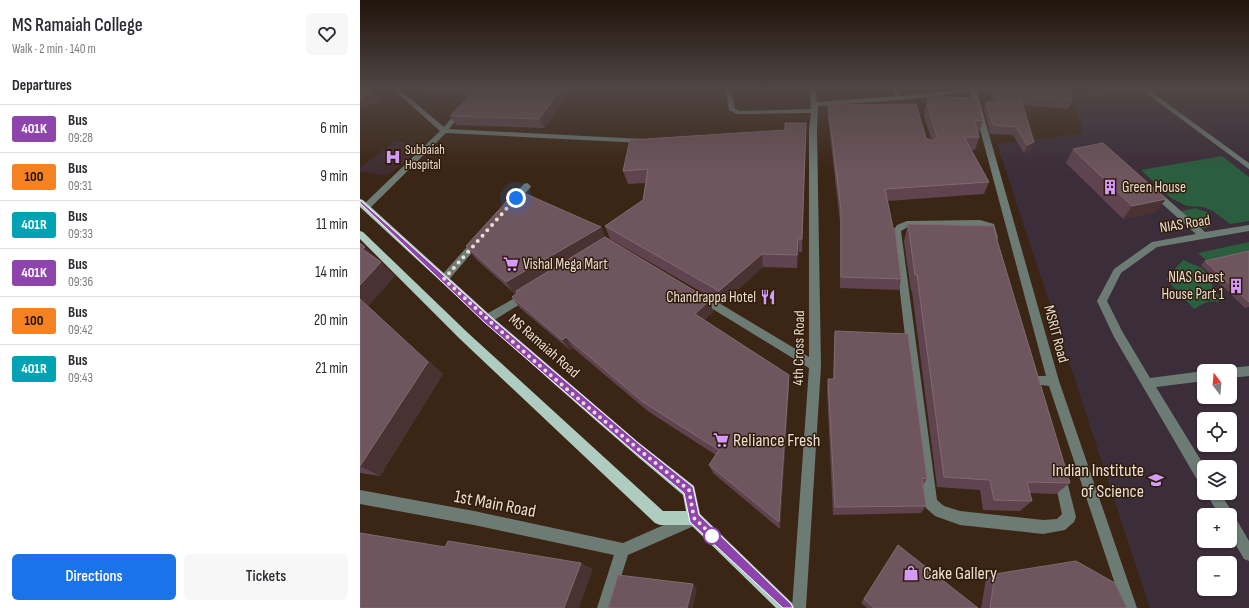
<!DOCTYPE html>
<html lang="en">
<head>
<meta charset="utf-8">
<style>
	:root { --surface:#fff; --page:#f7f7f7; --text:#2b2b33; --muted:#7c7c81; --line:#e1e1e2; --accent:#1a73e8 }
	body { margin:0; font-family:"Sofia Sans Condensed",sans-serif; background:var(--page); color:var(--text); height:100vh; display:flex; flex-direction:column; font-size:15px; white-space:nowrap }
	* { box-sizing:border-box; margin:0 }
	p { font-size:13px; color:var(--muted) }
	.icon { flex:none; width:22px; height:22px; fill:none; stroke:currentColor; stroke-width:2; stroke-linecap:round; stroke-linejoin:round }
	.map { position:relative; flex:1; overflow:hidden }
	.drawer { display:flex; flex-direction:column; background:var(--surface); width:360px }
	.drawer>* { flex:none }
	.badge { padding:0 8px; border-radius:3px; font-size:14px; line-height:26px }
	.needle { width:26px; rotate:344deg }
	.controls { position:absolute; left:837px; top:364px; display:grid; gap:8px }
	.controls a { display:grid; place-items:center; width:40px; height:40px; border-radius:6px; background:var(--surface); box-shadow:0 1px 3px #0004; font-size:20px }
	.you { position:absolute; width:20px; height:20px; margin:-10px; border:3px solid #fff; border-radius:50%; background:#1a73e8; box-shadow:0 0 0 6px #1a73e833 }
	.map>.badge { position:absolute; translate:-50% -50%; box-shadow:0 0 0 2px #fff }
	h2 { padding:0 12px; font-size:15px; line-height:36px }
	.round { display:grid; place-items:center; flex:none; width:42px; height:42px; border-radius:6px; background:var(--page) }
	.overview { display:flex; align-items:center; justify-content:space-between; height:68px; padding:0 12px }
	h1 { font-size:19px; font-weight:600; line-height:30px }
	.action { display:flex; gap:8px; margin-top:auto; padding:8px 12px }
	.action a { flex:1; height:46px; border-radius:6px; background:var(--accent); color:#fff; font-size:16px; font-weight:600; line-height:46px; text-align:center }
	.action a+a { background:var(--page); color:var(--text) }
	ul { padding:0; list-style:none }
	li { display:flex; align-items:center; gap:12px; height:48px; padding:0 12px; border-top:1px solid var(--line) }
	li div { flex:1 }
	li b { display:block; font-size:15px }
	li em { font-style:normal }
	li .badge { min-width:44px; font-weight:700; text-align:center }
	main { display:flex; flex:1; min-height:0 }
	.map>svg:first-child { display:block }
	.education { fill:#3b2d3a; fill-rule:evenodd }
	.medical { fill:#3f2c32 }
	.green { fill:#2a5e3f }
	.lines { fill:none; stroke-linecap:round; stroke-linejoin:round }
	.minor { fill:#6d7b75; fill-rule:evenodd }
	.major { fill:#afccc0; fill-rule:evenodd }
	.wall { fill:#5f4450 }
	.shaded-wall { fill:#4a3132 }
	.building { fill:#6e555e; stroke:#816a70 }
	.line { fill:#8e44ad; stroke:#fff }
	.walk { stroke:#ebddd2; stroke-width:4; stroke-dasharray:0 7.2 }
	.stop-dot { fill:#fff; stroke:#8e44ad; stroke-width:2 }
	.labels { text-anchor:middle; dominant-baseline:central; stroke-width:3; stroke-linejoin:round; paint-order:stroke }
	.far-poi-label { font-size:13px; fill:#ebddd2; stroke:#301c0a; text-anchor:start }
	.poi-label { font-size:15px; fill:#ebddd2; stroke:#301c0a; text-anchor:start }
	.street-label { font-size:15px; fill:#ebddd2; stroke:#301c0a }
	.near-poi-label { font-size:18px; fill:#ebddd2; stroke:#301c0a; text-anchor:start }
	.near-street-label { font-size:18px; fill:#ebddd2; stroke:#301c0a }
</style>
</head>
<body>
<main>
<section class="drawer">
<div class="overview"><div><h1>MS Ramaiah College</h1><p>Walk · 2 min · 140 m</p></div><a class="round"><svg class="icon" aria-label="heart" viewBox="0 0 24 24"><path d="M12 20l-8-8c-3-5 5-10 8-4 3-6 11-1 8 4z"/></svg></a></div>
<h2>Departures</h2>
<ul>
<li><span class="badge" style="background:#8e44ad;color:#fff">401K</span><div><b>Bus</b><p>09:28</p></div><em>6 min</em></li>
<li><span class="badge" style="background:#f58220;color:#111">100</span><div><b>Bus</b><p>09:31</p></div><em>9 min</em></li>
<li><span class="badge" style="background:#00a3b4;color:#fff">401R</span><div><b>Bus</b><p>09:33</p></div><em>11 min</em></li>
<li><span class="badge" style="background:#8e44ad;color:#fff">401K</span><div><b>Bus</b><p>09:36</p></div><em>14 min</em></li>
<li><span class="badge" style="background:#f58220;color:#111">100</span><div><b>Bus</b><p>09:42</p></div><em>20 min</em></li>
<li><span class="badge" style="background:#00a3b4;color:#fff">401R</span><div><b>Bus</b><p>09:43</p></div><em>21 min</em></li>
</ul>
<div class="action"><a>Directions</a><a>Tickets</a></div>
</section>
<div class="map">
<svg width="889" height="608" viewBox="0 0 889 608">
	<rect width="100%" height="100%" fill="#3b2514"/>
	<path class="education" d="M763 88H889V608H790L637 144 723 134 713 92ZM844 371H870V397H844ZM844 419H870V445H844ZM844 467H870V493H844ZM844 515H870V541H844ZM844 563H870V589H844Z"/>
	<path class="medical" d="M35 141 65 145 27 176 0 172V168Z"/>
	<path class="green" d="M862 156 889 177V221L870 224 853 211 843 207 827 206 811 198 781 170Z
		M835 208 849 213 852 226 841 229 821 211Z
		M889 242V252L847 261 838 253Z
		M823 260 842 268 848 275 845 276 852 283 853 292 863 298 857 302C849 299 841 305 834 309L806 279Z"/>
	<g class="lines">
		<path class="minor" d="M32 88H38L84 127 98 110H102L103 111 89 129 283 139 287 141 283 143 86 133 9 209H3V205L80 131Z
			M365 88H371L375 109 380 111 451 109 449 88H455L457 102 535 96 532 88H538L541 96 609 88H643L640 90 617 92 699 381 777 608H763L689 386 681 385 680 392 676 393 672 392C670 387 668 382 670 376H686L610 92 539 100 458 106 457 130 461 366 446 608H432L449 368 338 300 336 297 338 294H344L449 357V130L451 113 377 114 369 110Z
			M779 88H786L889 163V169Z
			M167 183 171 186 170 188 156 203H150V199L164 184Z
			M794 189 797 190 845 232 889 225V231L797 247 761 273 747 301 762 331 790 378 844 371V381L796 387 845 467 844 484 839 483 754 337 737 301 754 269 792 242 836 234 791 194V190Z
			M620 220 634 224 638 238 637 240H631L627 228 620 226 548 227 541 231 577 500 584 506 600 511 683 520 697 519 702 514 694 477 695 472 700 471 705 472 706 477 716 517 714 522 705 530 683 534 600 525 575 516 566 508 564 503 533 231 537 225 547 221Z
			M118 237 122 240 121 242 87 282H81L79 279 81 276 115 238Z
			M167 291 170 292 172 295 170 298 131 322H123L122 319 123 316Z
			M889 366V376L870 378V371H865L870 368Z
			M0 490 114 511 263 543 331 513 336 515 338 520 336 525 268 555 251 608H237L254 555 114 525 0 504Z
			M846 493H860L871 510 872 516 875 517 889 541V561L884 559 870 535V515H859Z"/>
		<path class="major" d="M0 199 3 200 131 316 278 442 334 486 340 514 432 603 434 608H416L331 525H300L295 523 100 339 0 239V231L3 232 108 333 303 511H326L323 495C212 402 106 305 0 207Z"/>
	</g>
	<path class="wall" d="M0 88H31L32 90 10 88 21 102Z
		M39 88H212L184 128 96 125 90 116 115 89V88L108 95 43 90Z
		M629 88H709L712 101 708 109 662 105 674 142 670 150 664 153 653 135 630 134 624 110 626 102H633L628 93Z
		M567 97 623 121 619 133H618L619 137 615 150H611L629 182 624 194 528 201 541 279 539 290 480 288V222L468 117V105L572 141 564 116Z
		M446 123 442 252H439L437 268 403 267 362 304 250 239 245 226 283 200 286 183 268 184 263 171 425 130Z
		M713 149 796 212 763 219 706 163Z
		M548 224 637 240 710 483 696 494 670 493 672 501 660 511 623 510 620 490 577 487 552 291H551L544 241Z
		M246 238 350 300 353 312 344 320 429 375V385L420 529 353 473 349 465 356 455 289 412 213 348 210 350 160 308 152 297 155 294 116 259 106 246Z
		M0 243 35 276 8 306 83 374 20 476 0 473Z
		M889 251V307L885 308 841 265 845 261Z
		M475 331 567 479 563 485 566 506 561 513 473 515 467 390 468 379H473L474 342Z
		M538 545 618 608H507L501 603Z
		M635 574 767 608H621L626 579Z"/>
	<path class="shaded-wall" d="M104 88H115L108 95Z
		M202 88H212L184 128 179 119Z
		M14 93 21 102 0 109V98Z
		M446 123V136L442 252V239Z
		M674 142 670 150 664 153 667 145Z
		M806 199 796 212 763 219 772 206Z
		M241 227 247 240 156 291 157 294 155 295 146 282Z
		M438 239 439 252 437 268V255Z
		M5 247 19 261 2 249Z
		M402 254 403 267 362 304 359 291Z
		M21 262 35 276 8 306 83 374 20 476 0 466V285Z
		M350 300 353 312 338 325 335 314Z
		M206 337 213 348 210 350 202 340Z
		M429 375V385L420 529 419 522Z
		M221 563 233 569 219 608H204Z
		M333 584 337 588 333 608H327Z"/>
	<path class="building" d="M0 88H9L14 93 0 98Z
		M117 88H202L179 119 90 116Z
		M632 88H709L712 101 660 96 674 142 667 145 656 127 633 125 626 102H641Z
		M567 97 617 98 623 121 614 120 619 137H604L629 182 525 189 533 228 535 229 541 279 481 277V210L468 105 556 104 566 138 573 141 577 137 567 104H569Z
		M425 123H446L442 239H438L437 255 402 254 359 291 245 226 283 200 288 169 263 171 270 140 425 130Z
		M743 143 806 199 772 206 713 149Z
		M157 190 241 227 146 282 106 246Z
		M548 224 634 226 637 240 710 483 667 482 672 501 634 500 630 480 584 477 557 275H555Z
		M245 237 350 300 335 314 429 375 419 522 349 465 359 450 283 402 206 337 202 340 152 297 157 293 156 291Z
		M0 243 5 247 2 249 21 262 0 285Z
		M889 251V302L845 261Z
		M0 299 68 362 0 466Z
		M475 331 548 334 567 479 562 478 566 506 475 507 468 379H474Z
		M0 533 85 547 88 541 221 563 204 608H0Z
		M538 545 618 608H514L504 599Z
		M716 561 755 583 767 608H630L635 574Z
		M258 575 333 584 327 608H248Z"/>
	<linearGradient id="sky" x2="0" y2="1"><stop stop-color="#20140b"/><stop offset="0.51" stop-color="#4f4645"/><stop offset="1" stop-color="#4f4645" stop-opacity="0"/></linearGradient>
	<rect width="889" height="173" fill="url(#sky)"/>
	<path class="line" d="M0 200 130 317 278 443 333 487 339 515 431 604 433 608H423L330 522 324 493 271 449 124 322 0 203Z"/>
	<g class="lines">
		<path class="walk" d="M156 198 84 279C163 353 245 423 329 490L334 518 355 538 352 536"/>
	</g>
	<defs>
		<symbol id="hospital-bare" viewBox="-9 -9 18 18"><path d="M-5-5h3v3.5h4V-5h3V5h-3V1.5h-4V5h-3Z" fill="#d59bfb" stroke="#301c0a" stroke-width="2.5" paint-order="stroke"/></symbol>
		<symbol id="building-bare" viewBox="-9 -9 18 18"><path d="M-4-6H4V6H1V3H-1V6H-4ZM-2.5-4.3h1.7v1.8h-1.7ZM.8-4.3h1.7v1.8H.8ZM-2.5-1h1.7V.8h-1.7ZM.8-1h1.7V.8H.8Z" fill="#d59bfb" stroke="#301c0a" stroke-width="2.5" paint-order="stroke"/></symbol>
		<symbol id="supermarket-bare" viewBox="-9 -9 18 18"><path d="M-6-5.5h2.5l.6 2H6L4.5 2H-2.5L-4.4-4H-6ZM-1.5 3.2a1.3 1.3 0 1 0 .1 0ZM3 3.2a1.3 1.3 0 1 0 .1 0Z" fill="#d59bfb" stroke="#301c0a" stroke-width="2.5" paint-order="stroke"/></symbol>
		<symbol id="restaurant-bare" viewBox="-9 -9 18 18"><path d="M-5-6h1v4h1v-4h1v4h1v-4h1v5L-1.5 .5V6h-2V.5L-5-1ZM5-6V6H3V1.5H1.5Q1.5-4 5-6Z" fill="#d59bfb" stroke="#301c0a" stroke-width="2.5" paint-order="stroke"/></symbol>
		<symbol id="university-bare" viewBox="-9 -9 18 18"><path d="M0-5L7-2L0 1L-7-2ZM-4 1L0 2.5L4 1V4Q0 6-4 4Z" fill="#d59bfb" stroke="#301c0a" stroke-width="2.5" paint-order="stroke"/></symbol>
		<symbol id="shop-bare" viewBox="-9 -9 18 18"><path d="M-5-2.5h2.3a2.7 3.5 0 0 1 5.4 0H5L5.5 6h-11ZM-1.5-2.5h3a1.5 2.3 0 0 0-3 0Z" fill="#d59bfb" stroke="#301c0a" stroke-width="2.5" paint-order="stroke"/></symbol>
	</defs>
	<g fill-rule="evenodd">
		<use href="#hospital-bare" x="22" y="146" width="22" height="22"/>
		<use href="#building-bare" x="739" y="176" width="22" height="22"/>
		<use href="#supermarket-bare" x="140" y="253" width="22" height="22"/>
		<use href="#building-bare" x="865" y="275" width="22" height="22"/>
		<use href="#restaurant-bare" x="397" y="286" width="22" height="22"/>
		<use href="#supermarket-bare" x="350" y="429" width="22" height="22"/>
		<use href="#university-bare" x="785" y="469" width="22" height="22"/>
		<use href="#shop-bare" x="540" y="562" width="22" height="22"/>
	</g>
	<circle class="stop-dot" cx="352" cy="536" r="8"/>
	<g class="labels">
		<g class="far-poi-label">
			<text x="45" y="150">Subbaiah<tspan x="45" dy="15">Hospital</tspan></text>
		</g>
		<g class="poi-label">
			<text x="762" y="187">Green House</text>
			<text x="163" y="264">Vishal Mega Mart</text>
			<text x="864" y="277" text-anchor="end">NIAS Guest<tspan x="864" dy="17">House Part 1</tspan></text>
			<text x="396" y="297" text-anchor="end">Chandrappa Hotel</text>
		</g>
		<g class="street-label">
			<text transform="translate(825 224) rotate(-9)">NIAS Road</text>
			<text transform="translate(696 334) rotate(75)">MSRIT Road</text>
			<text transform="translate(184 346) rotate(41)">MS Ramaiah Road</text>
			<text transform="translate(439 348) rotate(-89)">4th Cross Road</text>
		</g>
		<g class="near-poi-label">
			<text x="373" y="440">Reliance Fresh</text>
			<text x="784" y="470" text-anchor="end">Indian Institute<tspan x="784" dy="21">of Science</tspan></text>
			<text x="563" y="573">Cake Gallery</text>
		</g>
		<g class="near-street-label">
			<text transform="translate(135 504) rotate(11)">1st Main Road</text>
		</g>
	</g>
</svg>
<div class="controls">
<a><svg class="needle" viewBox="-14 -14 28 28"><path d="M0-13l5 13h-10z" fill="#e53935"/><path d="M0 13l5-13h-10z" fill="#7c7c81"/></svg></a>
<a><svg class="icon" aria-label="locate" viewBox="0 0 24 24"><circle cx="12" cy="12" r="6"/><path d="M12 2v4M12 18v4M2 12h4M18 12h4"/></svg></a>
<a><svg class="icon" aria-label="layers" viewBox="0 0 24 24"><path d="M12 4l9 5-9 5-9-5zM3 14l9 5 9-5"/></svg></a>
<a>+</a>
<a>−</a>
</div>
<div class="you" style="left:156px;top:198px"></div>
</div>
</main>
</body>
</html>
